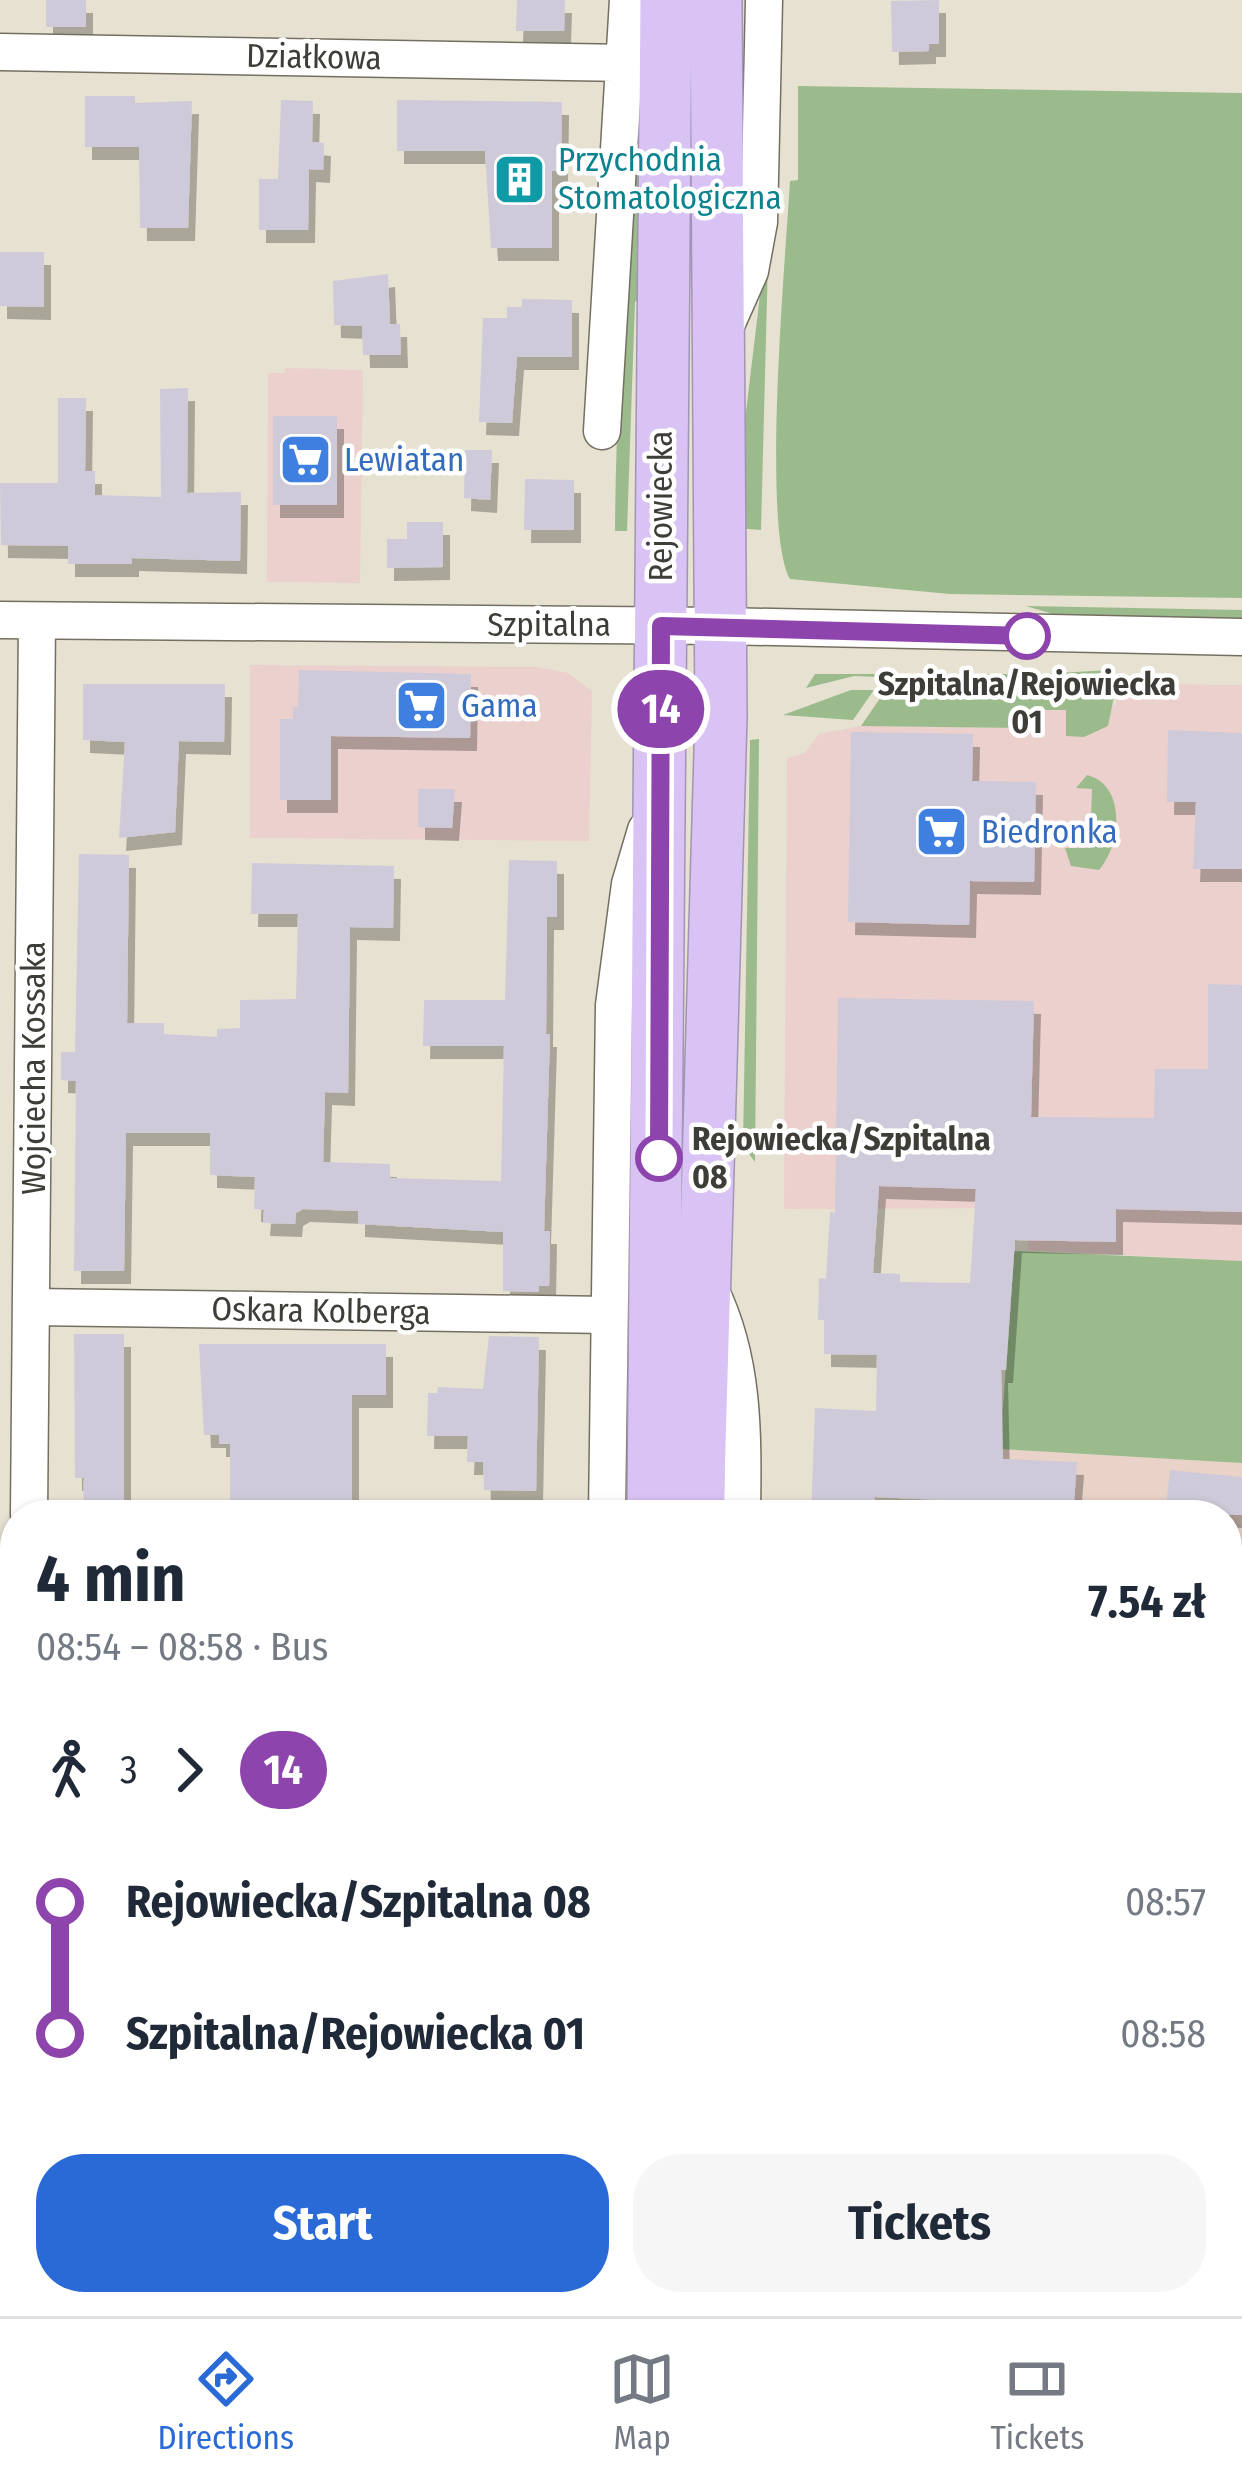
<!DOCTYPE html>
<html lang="en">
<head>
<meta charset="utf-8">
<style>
	:root { --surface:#fff; --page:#f6f6f7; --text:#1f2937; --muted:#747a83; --line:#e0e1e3; --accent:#2a6ad7 }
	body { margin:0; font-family:"Fira Sans Condensed",sans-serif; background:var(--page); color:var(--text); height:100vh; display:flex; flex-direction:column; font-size:45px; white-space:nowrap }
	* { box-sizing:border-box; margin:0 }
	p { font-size:39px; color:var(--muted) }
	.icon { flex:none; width:66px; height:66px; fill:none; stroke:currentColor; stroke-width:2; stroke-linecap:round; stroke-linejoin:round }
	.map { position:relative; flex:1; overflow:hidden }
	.side { position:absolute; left:0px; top:1500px; width:1242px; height:816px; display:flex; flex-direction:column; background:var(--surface); border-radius:48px 48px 0 0; box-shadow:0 3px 9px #0004 }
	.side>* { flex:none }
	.badge { padding:0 24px; border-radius:39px; font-size:42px; line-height:78px }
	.map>.badge { position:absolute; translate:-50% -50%; box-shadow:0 0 0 6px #fff }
	.legs { display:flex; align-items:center; gap:18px; height:132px; padding:0 36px; font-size:39px }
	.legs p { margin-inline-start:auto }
	.head { display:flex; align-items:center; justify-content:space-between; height:204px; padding:0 36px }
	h1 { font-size:66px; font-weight:700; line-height:90px }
	.cta { display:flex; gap:24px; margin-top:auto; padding:24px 36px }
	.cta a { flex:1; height:138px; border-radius:48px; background:var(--accent); color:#fff; font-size:48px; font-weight:700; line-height:138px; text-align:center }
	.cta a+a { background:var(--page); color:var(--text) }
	ul { padding:0 36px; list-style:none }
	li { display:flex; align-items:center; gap:42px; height:132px; font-size:45px }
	li i { display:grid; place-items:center; width:18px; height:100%; margin:0 15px; background:currentColor }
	li i::after { content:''; width:30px; height:30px; margin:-15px; border:9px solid; border-radius:50%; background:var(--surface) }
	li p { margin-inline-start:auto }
	li:first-child i { background:linear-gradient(#0000 50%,currentColor 0) }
	li:last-child i { background:linear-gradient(currentColor 50%,#0000 0) }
	.tabs { display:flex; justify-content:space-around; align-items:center; height:168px; border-top:3px solid var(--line); background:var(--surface); font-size:33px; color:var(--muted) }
	.tabs a { display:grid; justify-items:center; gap:6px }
	.tabs .selected { color:var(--accent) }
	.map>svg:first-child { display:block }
	.commercial { fill:#ebd0cd }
	.industrial { fill:#e9d2c7 }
	.green { fill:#9cbb8c }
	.building { fill:#cfcad9; fill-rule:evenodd; filter:url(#shadow) }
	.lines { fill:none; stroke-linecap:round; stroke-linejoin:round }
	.minor-casing { stroke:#746f61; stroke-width:39 }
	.highway-casing { stroke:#a294b2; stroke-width:54 }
	.minor { stroke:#fff; stroke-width:36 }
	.highway { stroke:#d8c3f4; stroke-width:51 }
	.line-1-casing { stroke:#fff; stroke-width:27 }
	.line-1 { stroke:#8e44ad; stroke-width:18 }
	.stop-1-dot { fill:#fff; stroke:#8e44ad; stroke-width:6 }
	.labels { text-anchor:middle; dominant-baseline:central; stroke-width:9; stroke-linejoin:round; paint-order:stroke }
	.street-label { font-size:33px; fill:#3f3d37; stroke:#fff }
	.culture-label { font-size:33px; fill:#0d838f; stroke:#fff; text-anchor:start }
	.shop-label { font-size:33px; fill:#366cbe; stroke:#fff; text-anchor:start }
	.stop-label { font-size:33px; font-weight:bold; fill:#3f3d37; stroke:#fff }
</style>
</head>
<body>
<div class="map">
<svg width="1242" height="2316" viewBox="0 0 1242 2316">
	<defs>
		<filter id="shadow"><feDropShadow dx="7" dy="13" stdDeviation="0" flood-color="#0004"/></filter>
	</defs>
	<rect width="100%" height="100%" fill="#e6e1d1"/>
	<path class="commercial" d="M285 368 363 370 360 583 267 582 268 373H285Z
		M250 665 537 667 568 673 592 691 589 841 250 838Z
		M1154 684 1242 685V1261L1028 1250V1208L784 1209 787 758 805 753 819 734 861 726 1017 728 1019 710 1116 705V687Z"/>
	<path class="industrial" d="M1000 1449 1242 1463V1739L1227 1738V1515H996Z"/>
	<path class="green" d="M641 0V296L635 302 627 531H615C616 353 635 177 641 0Z
		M798 86 1242 93V598L950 594 790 579C761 528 786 252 790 181L798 180Z
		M769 220 761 530 736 528V495Z
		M1026 606 1242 610V619L1056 615Z
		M1111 670 1056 684 854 676 806 688 815 674H1017L1018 681H1038L1039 674Z
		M1116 687 1108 726 1084 737 1066 736V710H1019L1018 728 861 726 885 691 1052 697Z
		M851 690H874L853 720 783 715Z
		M759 739 755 1162 743 1146 750 740Z
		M1087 775C1127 785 1121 845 1099 870L1071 866 1065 848H1090L1092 789 1076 788Z
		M1014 1251 1242 1261V1463L1000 1449Z"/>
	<path class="building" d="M46 0H86V27H46Z
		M517 0H565L564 31H516Z
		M939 0V44H929V51L892 52 891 1Z
		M85 96H135V103L192 101 188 228H140L139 147H85Z
		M281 100 313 101 312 142 324 143 323 170 309 169 308 230H259V179H278Z
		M397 100 562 102 561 171H552V248H491L485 151H397Z
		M0 252H44V307L0 306Z
		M388 274 390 324H400L401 355H363L362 326 334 325 333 281Z
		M522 299 572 300V357H517L512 423 479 422 483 318H507V307H522Z
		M188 388 187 493 241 492 240 561 132 558V564H68V546L1 545 0 483H58V398H86L85 471H95V495L161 497 160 389Z
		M273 416H337V505H273Z
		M465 450H492L490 500 464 498Z
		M525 479 574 480V530H524Z
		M407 522H443V567L387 568V539H407Z
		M299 670 471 674 470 738 331 736V800H280V719H293V707H298Z
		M83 684H225L224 742 179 741 175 832 119 838 125 742 83 740Z
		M1168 730 1242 733V869H1193L1196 802H1167Z
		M851 732 973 734 972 781 1036 782 1034 882 970 881 969 925 848 922Z
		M418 789H455L452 828 418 827Z
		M79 854 129 855 127 1023H164V1034L217 1037V1029L240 1028V1000L296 999 298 914H251L252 863 394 866 393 928 350 927 348 1093 325 1092 323 1162 390 1164V1178L501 1181 504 1046H423L424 1000H505L509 860 557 861V917H547L546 1034H550L544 1231H550L549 1286H539V1292L503 1291V1232L358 1224V1211L303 1209 296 1213 295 1224 263 1223 264 1210 254 1209 255 1177 210 1175V1133H126L124 1271H74L76 1081 61 1080V1052H75Z
		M1208 984 1242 985V1212L1116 1209V1242L1015 1240 1006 1370H1001L1003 1459 1077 1462 1073 1515H1011V1503L875 1497 874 1515H811L815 1408 876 1411 877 1355 824 1354V1320H818L819 1278 826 1279 830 1212 835 1213 838 998 1034 1001 1031 1117 1154 1118 1155 1069H1208ZM879 1186 976 1189 970 1283 900 1282V1274L873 1273Z
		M74 1334H124V1515H83L84 1478H75Z
		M489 1336 539 1337 536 1491 484 1490 483 1462H467L468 1436H427L428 1393H437L438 1387 483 1389Z
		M199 1344H386V1395H352V1502H345V1515H316V1502L230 1501V1444H219V1435H204Z
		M1170 1470 1242 1477V1515H1165Z"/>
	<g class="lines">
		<defs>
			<path id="minor" d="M0 52 628 63
				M726 325 750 271 759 222 764 0
				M602 431 628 0
				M0 620 721 626 1242 637
				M710 1290C745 1361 743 1437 742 1515
				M32 1307 609 1315
				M29 1515 37 621
				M607 1515 614 1005 630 884 646 830
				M1227 1757 1242 1758
				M1227 1955H1242
				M1227 2072H1242
				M0 2216H15
				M1227 2235 1242 2234
				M599 2301V2316
				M736 2301V2316
				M896 2316V2301"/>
			<path id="highway" d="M653 1515 666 0
				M698 1515 721 717 716 0
				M647 2316V2301
				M688 2316V2301"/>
		</defs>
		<use href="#minor" class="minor-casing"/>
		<use href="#highway" class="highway-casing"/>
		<use href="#minor" class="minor"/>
		<use href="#highway" class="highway"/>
	</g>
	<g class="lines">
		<defs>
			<path id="line-1" d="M659 1158 661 626 1027 636"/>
		</defs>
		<use href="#line-1" class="line-1-casing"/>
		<use href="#line-1" class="line-1"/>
	</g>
	<defs>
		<symbol id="building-square" viewBox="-11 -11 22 22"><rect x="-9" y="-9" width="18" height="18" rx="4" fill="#0f9aa8" stroke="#fff"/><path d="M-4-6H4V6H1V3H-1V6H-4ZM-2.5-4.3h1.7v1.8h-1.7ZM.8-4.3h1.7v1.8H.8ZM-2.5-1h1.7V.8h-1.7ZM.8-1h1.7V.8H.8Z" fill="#fff"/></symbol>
		<symbol id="supermarket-square" viewBox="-11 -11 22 22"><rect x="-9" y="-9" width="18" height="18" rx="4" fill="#3f7fe0" stroke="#fff"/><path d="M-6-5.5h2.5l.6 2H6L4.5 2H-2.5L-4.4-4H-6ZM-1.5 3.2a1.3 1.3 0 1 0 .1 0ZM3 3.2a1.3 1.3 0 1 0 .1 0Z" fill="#fff"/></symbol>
	</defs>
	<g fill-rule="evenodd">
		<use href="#building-square" x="490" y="150" width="59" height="59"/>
		<use href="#supermarket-square" x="276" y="430" width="59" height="59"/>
		<use href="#supermarket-square" x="392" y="676" width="59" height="59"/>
		<use href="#supermarket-square" x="912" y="802" width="59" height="59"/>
	</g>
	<g class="stop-1-dot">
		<circle cx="1027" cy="636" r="21"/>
		<circle cx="659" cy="1158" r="21"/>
	</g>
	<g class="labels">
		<g class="street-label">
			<text transform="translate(314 57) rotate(1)">Działkowa</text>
			<text transform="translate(661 506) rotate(-90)">Rejowiecka</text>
			<text x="549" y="625">Szpitalna</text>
			<text transform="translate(34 1068) rotate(-90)">Wojciecha Kossaka</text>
			<text transform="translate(321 1311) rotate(1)">Oskara Kolberga</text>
		</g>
		<g class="culture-label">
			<text x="558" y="160">Przychodnia<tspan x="558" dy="38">Stomatologiczna</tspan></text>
		</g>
		<g class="shop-label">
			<text x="344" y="460">Lewiatan</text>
			<text x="461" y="706">Gama</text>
			<text x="981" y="832">Biedronka</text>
		</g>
		<g class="stop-label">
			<text x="1027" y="684">Szpitalna/Rejowiecka<tspan x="1027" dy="38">01</tspan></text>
			<text x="692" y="1139" text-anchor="start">Rejowiecka/Szpitalna<tspan x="692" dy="38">08</tspan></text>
		</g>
	</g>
</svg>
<b class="badge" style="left:661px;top:709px;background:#8e44ad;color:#fff">14</b>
<section class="side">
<div class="head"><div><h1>4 min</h1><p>08:54 – 08:58 · Bus</p></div><b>7.54 zł</b></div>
<div class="legs"><svg class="icon" aria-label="walk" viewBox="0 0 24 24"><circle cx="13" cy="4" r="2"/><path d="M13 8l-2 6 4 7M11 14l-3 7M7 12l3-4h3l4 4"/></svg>3<svg class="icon" aria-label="forward" viewBox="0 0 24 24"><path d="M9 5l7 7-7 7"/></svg><b class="badge" style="background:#8e44ad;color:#fff">14</b></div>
<ul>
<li><i style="color:#8e44ad"></i><b>Rejowiecka/Szpitalna 08</b><p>08:57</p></li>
<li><i style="color:#8e44ad"></i><b>Szpitalna/Rejowiecka 01</b><p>08:58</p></li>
</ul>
<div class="cta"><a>Start</a><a>Tickets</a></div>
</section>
</div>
<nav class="tabs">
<a class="selected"><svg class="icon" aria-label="directions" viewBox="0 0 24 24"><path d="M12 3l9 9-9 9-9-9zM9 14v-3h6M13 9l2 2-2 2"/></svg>Directions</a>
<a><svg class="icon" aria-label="map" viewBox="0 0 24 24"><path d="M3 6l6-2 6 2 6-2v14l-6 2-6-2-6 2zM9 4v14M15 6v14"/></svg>Map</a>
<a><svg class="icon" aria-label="tickets" viewBox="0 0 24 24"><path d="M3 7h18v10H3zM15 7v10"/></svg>Tickets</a>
</nav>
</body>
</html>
